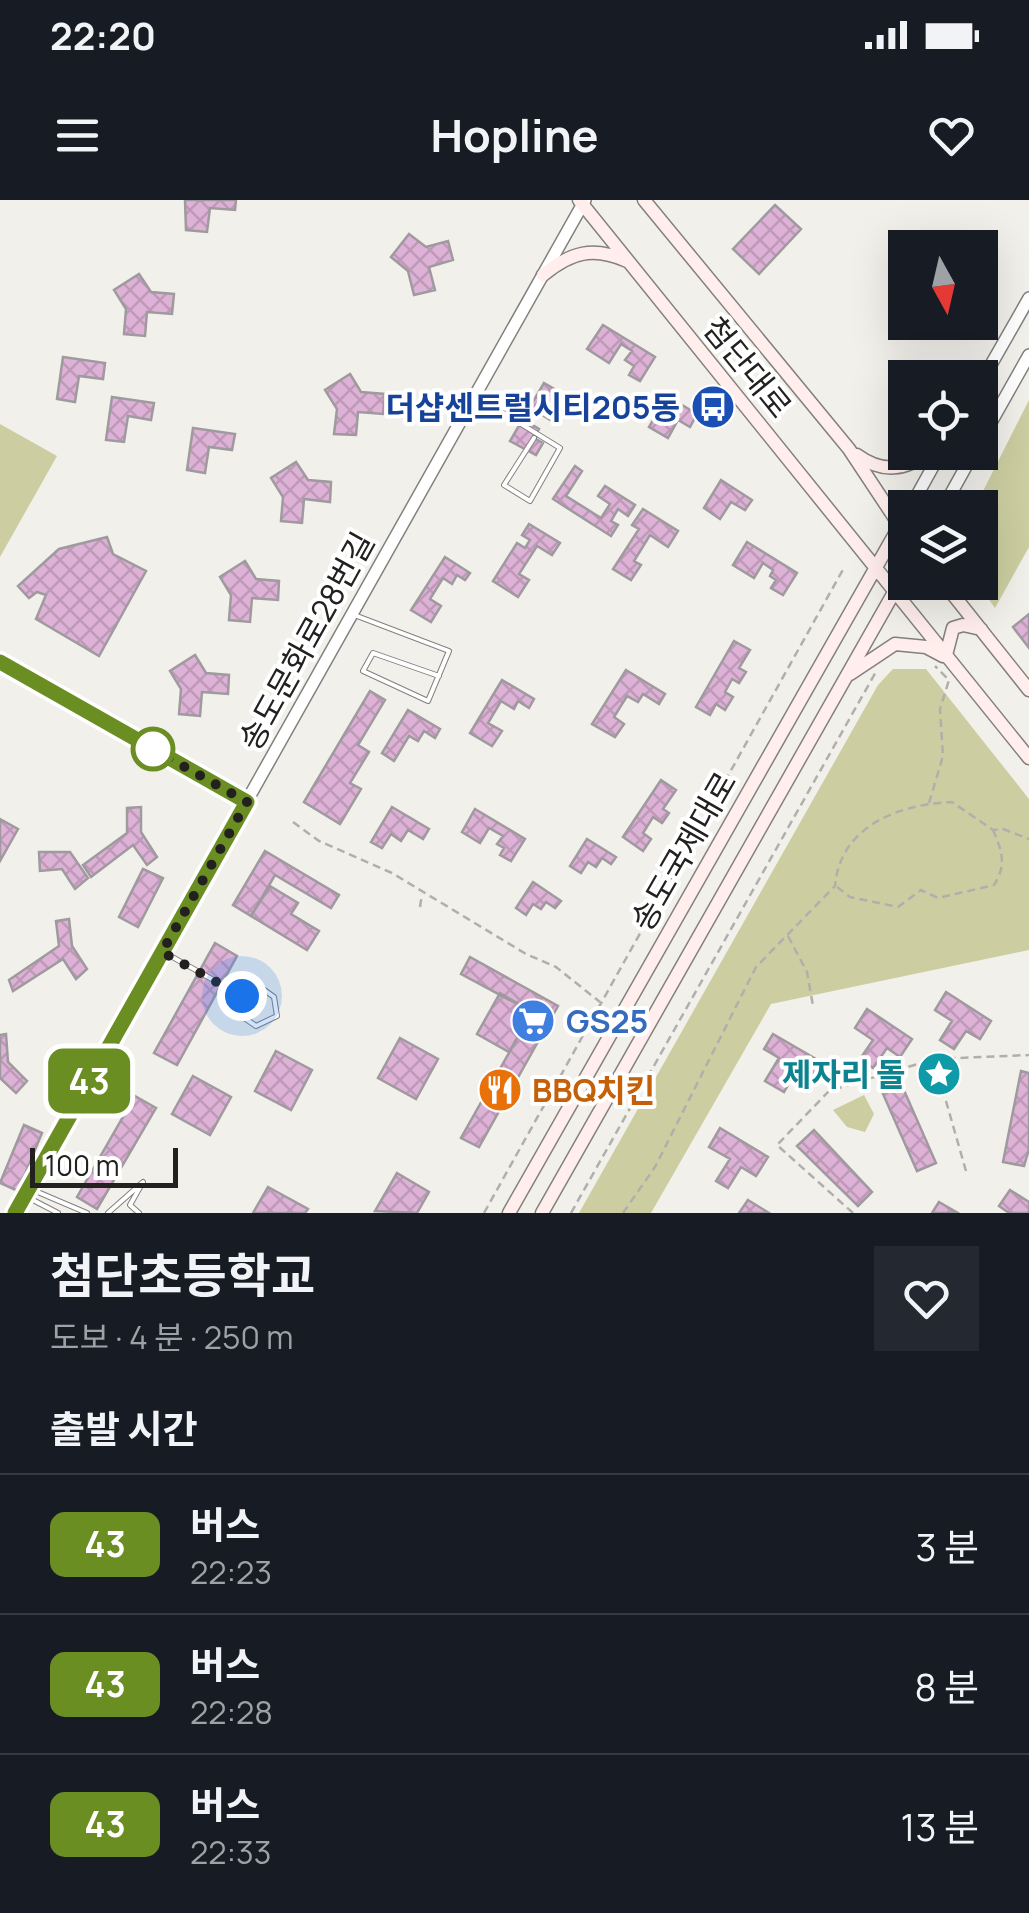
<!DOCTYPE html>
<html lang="ko">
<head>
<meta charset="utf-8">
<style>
	:root { --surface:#171b24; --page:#242831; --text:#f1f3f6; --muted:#9ea1a6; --line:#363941 }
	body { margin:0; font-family:Manrope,"Noto Sans KR",sans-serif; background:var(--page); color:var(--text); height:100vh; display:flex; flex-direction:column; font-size:38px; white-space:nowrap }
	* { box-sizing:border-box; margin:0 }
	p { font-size:32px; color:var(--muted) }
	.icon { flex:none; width:55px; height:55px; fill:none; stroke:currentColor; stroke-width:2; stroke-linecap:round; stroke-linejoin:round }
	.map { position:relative; height:1013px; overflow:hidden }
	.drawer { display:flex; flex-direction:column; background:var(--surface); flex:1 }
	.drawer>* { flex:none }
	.badge { padding:0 20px; border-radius:15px; font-size:35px; line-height:65px }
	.needle { width:65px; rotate:172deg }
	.tools { position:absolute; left:888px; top:30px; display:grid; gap:20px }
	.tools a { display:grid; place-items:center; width:110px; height:110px; border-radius:0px; background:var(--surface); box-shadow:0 10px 40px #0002; font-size:50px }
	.scale { position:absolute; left:30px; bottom:25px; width:148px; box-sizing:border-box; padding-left:10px; border:5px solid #222120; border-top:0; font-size:28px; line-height:35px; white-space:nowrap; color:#222120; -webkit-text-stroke:8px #fff; paint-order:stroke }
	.you { position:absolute; width:50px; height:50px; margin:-25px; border:8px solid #fff; border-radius:50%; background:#1a73e8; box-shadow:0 0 0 15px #1a73e833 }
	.map>.badge { position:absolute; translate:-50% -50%; box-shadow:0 0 0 5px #fff }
	h2 { padding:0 50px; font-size:38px; line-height:90px }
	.round { display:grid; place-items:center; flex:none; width:105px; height:105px; border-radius:0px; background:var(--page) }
	.head { display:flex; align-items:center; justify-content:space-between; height:170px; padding:0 50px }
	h1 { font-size:48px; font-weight:700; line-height:75px }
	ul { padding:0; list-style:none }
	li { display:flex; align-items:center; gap:30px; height:140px; padding:0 50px; border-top:2px solid var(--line) }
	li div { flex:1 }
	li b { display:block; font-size:38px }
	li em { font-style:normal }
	li .badge { min-width:110px; font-weight:700; text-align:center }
	.status { display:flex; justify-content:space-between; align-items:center; height:70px; padding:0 50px; background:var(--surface); direction:ltr }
	.status svg { height:28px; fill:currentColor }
	header { display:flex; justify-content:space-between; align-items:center; height:130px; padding:0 50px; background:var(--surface); font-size:45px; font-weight:700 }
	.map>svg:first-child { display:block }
	.green { fill:#cccea1 }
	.building { fill:url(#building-cross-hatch); stroke:#9f9a9e; stroke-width:2.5 }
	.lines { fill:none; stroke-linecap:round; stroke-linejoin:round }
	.service-casing { stroke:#83817d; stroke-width:6 }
	.tertiary-casing { stroke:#83817d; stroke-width:14 }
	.secondary-casing { stroke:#83817d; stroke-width:15 }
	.path { stroke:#b1afab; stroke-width:2.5; stroke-dasharray:8 5; stroke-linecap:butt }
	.service { stroke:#fff; stroke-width:4 }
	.tertiary { stroke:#fff; stroke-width:11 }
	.secondary { stroke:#ffeeec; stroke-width:12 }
	.line-casing { stroke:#fff; stroke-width:22 }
	.line { stroke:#6b8e23; stroke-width:15 }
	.walk { stroke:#222120; stroke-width:10; stroke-dasharray:0 18 }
	.stop-dot { fill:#fff; stroke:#6b8e23; stroke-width:5 }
	.labels { text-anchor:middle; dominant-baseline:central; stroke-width:8; stroke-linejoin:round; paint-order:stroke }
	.street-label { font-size:32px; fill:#222120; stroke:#fff }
	.transit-label { font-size:32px; font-weight:bold; fill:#164399; stroke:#fff; text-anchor:end }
	.shop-label { font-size:32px; font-weight:bold; fill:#366cbe; stroke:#fff; text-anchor:start }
	.culture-label { font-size:32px; font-weight:bold; fill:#0d838f; stroke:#fff; text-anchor:end }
	.food-label { font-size:32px; font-weight:bold; fill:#c56008; stroke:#fff; text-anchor:start }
</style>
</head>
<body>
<div class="status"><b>22:20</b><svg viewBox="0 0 49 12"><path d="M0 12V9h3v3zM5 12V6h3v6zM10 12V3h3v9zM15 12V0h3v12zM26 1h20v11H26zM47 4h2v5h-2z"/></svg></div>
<header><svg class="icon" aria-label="menu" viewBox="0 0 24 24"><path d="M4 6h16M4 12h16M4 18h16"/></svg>Hopline<svg class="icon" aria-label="heart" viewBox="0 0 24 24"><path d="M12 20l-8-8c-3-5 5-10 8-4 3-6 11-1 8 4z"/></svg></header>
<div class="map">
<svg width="1029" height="1013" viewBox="0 0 1029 1013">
	<defs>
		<pattern id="building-cross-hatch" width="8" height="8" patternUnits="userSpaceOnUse" patternTransform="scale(2.5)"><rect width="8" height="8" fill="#deb2d7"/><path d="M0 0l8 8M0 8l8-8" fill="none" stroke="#be99b8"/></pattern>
	</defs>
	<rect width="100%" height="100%" fill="#f2f0eb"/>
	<path class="green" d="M1029 200V347L995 408 977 383 980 308 975 307Z
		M0 224 57 256 0 357Z
		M893 469H926L1029 599V750L771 804 651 1013H579L878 485Z
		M864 895 874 914 865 932 847 927 833 910Z"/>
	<path class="building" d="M185 0H236L235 10 210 8 207 32 186 30Z
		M775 5 801 29 759 74 733 49Z
		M409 34 426 47 448 41 453 60 429 67 435 90 414 95 408 71 391 57Z
		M139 74 151 92 174 94 172 114 147 112 145 136 124 134 126 109 114 90Z
		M603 125 655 157 640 181 629 175 634 166 625 160 632 151 621 144 609 163 587 149Z
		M63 157 105 163 103 179 79 176 75 202 57 199Z
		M350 174 361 192 385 194 383 214 358 212 356 235 334 234 337 209 325 190Z
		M544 183 572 199 557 224 537 212 531 224 539 229 534 238 543 243 536 255 510 241Z
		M667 196 697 214 690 227 678 220 668 238 649 227Z
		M112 197 154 203 151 220 128 216 124 242 106 240Z
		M193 228 235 234 232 250 209 247 205 273 187 270Z
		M296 262 308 280 331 282 330 302 304 299 302 323 281 321 283 297 271 278Z
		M575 266 582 271 566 296 601 318 610 304 598 296 605 286 635 305 628 316 618 309 611 321 618 325 611 336 553 299Z
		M721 280 752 300 745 310 731 302 720 319 704 308Z
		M643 309 678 331 668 347 650 335 634 361 641 365 631 380 613 369 639 329 632 325Z
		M529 324 560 343 552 355 537 346 519 374 529 380 518 397 493 381 517 343 525 348 530 340 522 335Z
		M107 337 113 354 146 371 99 456 36 419 46 395 37 392 29 398 18 386 59 349Z
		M747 342 797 373 783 395 771 388 776 380 770 376 773 370 763 363 754 378 733 365Z
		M445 357 470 373 465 380 457 375 452 384 443 378 430 399 441 406 431 422 411 410Z
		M245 361 256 379 279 381 278 400 252 398 250 422 229 420 231 395 220 377Z
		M1029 414V448L1013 427Z
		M734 441 750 450 739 468 746 472 739 483 732 479 725 492 733 497 725 510 716 504 710 515 696 507Z
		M195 455 206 473 229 475 228 494 202 492 200 516 179 514 181 489 170 471Z
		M626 470 665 494 659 504 643 494 638 502 627 496 614 517 624 524 615 537 592 524Z
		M502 480 534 499 529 508 518 501 514 509 501 501 488 523 502 531 492 546 470 533Z
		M370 491 385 500 358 545 369 552 350 583 361 589 340 624 304 602Z
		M408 510 440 529 435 538 424 531 418 541 409 536 394 561 382 553Z
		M661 580 676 590 663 609 669 613 662 623 653 617 643 633 651 639 643 651 623 637Z
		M141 607V632L157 657 147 665 133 645 91 677 83 665 127 633V608Z
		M392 607 429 629 423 639 408 630 401 641 391 634 382 648 371 642Z
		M475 609 525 639 511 661 500 655 504 648 497 644 503 636 489 628 480 643 462 632Z
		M0 619 18 629 0 661Z
		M587 639 616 657 611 664 602 658 596 667 588 662 581 673 570 666Z
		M265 651 339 695 331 708 275 675 251 716 233 705Z
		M39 652H70L88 678 75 689 62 669 40 671Z
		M143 669 163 678 138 727 119 717Z
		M533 682 561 701 555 708 546 702 541 709 533 704 526 715 516 708Z
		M270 686 298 703 291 714 319 731 307 750 251 716Z
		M69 719 72 746 87 769 76 779 63 759 13 791 9 780 59 746 56 721Z
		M215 743 237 756 177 865 154 853Z
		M470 757 558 806 479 947 461 938 532 812 461 774Z
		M946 792 991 821 980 839 966 831 954 849 940 840 952 821 935 810Z
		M500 793 532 812 509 852 477 834Z
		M867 809 912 839 900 857 887 848 873 868 860 859 873 840 855 828Z
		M6 834 8 862 27 881 16 893 0 878V835Z
		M773 834 821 862 811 879 796 871 784 892 765 881 779 858 764 849Z
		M400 838 438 859 416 899 378 878Z
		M276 851 312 870 291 910 255 891Z
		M1021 871 1029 873V949L1024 966 1003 962Z
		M193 876 231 897 210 935 172 914Z
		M899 879 936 963 917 971 880 887Z
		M135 896 156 908 97 1009 77 997Z
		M24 925 42 933 18 991 0 983Z
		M720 928 768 957 756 976 741 967 728 988 716 981 730 959 709 947Z
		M814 930 872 992 858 1006 797 946Z
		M397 973 429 992 417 1013 375 1011Z
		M268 987 308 1009 305 1013H253Z
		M1010 990 1029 1002V1013H1009L999 1006Z
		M748 1000 769 1013H739Z
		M939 1002 958 1013H932Z"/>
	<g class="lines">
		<defs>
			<path id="service" d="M479 198 560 248 530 301 504 285 534 238
				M357 416 449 451 428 501 363 471 373 453 439 476
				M167 754 242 796 240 815 256 826 277 816 274 797 256 784 242 796
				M33 990 87 1013
				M29 998 58 1013
				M108 1013 143 982 130 1005 139 1013"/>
			<path id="tertiary" d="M980 184 1029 98
				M980 242 1029 155
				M910 308 941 252
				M943 308 974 252
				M0 463 247 601
				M15 1013 585 0"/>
			<path id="secondary" d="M579 0 1029 558
				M644 0 849 249 904 332
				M543 75C571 52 593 46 627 61
				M857 255C883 274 905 270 931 252
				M943 382 1029 490
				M946 455 953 428 963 425 981 429
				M850 474 895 444 926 447 943 456
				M509 1013 900 325
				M542 1013 905 373"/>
		</defs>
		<use href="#service" class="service-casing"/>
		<use href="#tertiary" class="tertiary-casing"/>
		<use href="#secondary" class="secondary-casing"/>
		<path class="path" d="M929 603 943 556 940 509 949 480 935 466
			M293 622 319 641 392 673 526 754 556 767 600 802
			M837 687 850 697 898 707 921 690 938 698 994 685C1007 665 1002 651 993 630
			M420 707 422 694
			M788 736 807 772 813 806
			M966 971 934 859 1029 855
			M484 1013 845 366
			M571 1013 877 470
			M623 1013 655 967 756 767 835 686C840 626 899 604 952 602L993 630 1003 629 1029 639
			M853 1013 777 945 829 891 934 859"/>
		<use href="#service" class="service"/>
		<use href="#tertiary" class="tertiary"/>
		<use href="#secondary" class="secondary"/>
	</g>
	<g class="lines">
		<defs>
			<path id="line" d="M0 462 247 602 15 1013"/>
		</defs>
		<use href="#line" class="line-casing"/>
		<use href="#line" class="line"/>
		<path class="walk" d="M153 549 247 602 162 752 242 796"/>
	</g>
	<defs>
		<symbol id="bus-disc" viewBox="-11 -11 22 22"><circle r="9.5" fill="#1a4fb4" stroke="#fff"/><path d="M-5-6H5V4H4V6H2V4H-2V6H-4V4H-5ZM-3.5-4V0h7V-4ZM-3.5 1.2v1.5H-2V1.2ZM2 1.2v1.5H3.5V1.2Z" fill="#fff"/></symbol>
		<symbol id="supermarket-disc" viewBox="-11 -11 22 22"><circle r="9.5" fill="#3f7fe0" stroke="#fff"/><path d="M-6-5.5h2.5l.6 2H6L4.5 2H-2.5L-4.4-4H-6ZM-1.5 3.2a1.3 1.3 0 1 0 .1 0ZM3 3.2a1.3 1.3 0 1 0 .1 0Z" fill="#fff"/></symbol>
		<symbol id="sight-disc" viewBox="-11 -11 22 22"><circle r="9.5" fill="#0f9aa8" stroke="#fff"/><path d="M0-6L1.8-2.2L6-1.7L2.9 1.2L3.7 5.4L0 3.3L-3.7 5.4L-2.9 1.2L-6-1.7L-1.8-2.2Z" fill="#fff"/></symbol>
		<symbol id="restaurant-disc" viewBox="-11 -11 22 22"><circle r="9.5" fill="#e8710a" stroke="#fff"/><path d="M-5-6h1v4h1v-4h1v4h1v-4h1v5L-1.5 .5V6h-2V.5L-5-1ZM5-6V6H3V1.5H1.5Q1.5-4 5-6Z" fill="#fff"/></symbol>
	</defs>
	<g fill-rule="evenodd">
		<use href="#bus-disc" x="688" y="182" width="50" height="50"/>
		<use href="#supermarket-disc" x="508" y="796" width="50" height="50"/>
		<use href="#sight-disc" x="914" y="849" width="50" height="50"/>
		<use href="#restaurant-disc" x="475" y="865" width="50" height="50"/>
	</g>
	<circle class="stop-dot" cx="153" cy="549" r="20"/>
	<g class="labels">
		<g class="street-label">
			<text transform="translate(748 167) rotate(51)">첨단대로</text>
			<text transform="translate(306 441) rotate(-61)">송도문화로28번길</text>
			<text transform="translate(683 651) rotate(-60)">송도국제대로</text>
		</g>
		<g class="transit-label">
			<text x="680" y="207">더샵센트럴시티205동</text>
		</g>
		<g class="shop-label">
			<text x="566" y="821">GS25</text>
		</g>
		<g class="culture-label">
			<text x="906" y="874">제자리 돌</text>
		</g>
		<g class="food-label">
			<text x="532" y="890">BBQ치킨</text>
		</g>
	</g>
</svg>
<div class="tools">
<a><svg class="needle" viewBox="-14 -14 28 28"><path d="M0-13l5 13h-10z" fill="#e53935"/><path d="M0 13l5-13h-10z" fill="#9ea1a6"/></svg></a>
<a><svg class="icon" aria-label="locate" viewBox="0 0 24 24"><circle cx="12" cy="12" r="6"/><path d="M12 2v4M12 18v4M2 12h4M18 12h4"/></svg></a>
<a><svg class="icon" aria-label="layers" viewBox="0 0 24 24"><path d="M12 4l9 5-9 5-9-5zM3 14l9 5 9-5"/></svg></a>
</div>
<div class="scale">100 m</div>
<div class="you" style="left:242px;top:796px"></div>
<b class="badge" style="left:89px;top:881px;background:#6b8e23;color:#fff">43</b>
</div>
<section class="drawer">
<div class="head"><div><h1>첨단초등학교</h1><p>도보 · 4 분 · 250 m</p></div><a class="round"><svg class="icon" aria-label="heart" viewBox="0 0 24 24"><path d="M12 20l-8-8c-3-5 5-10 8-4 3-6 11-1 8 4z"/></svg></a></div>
<h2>출발 시간</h2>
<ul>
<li><span class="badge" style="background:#6b8e23;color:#fff">43</span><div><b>버스</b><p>22:23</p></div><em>3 분</em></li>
<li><span class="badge" style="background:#6b8e23;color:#fff">43</span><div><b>버스</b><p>22:28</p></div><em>8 분</em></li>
<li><span class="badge" style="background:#6b8e23;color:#fff">43</span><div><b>버스</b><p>22:33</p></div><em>13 분</em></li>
</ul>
</section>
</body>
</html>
